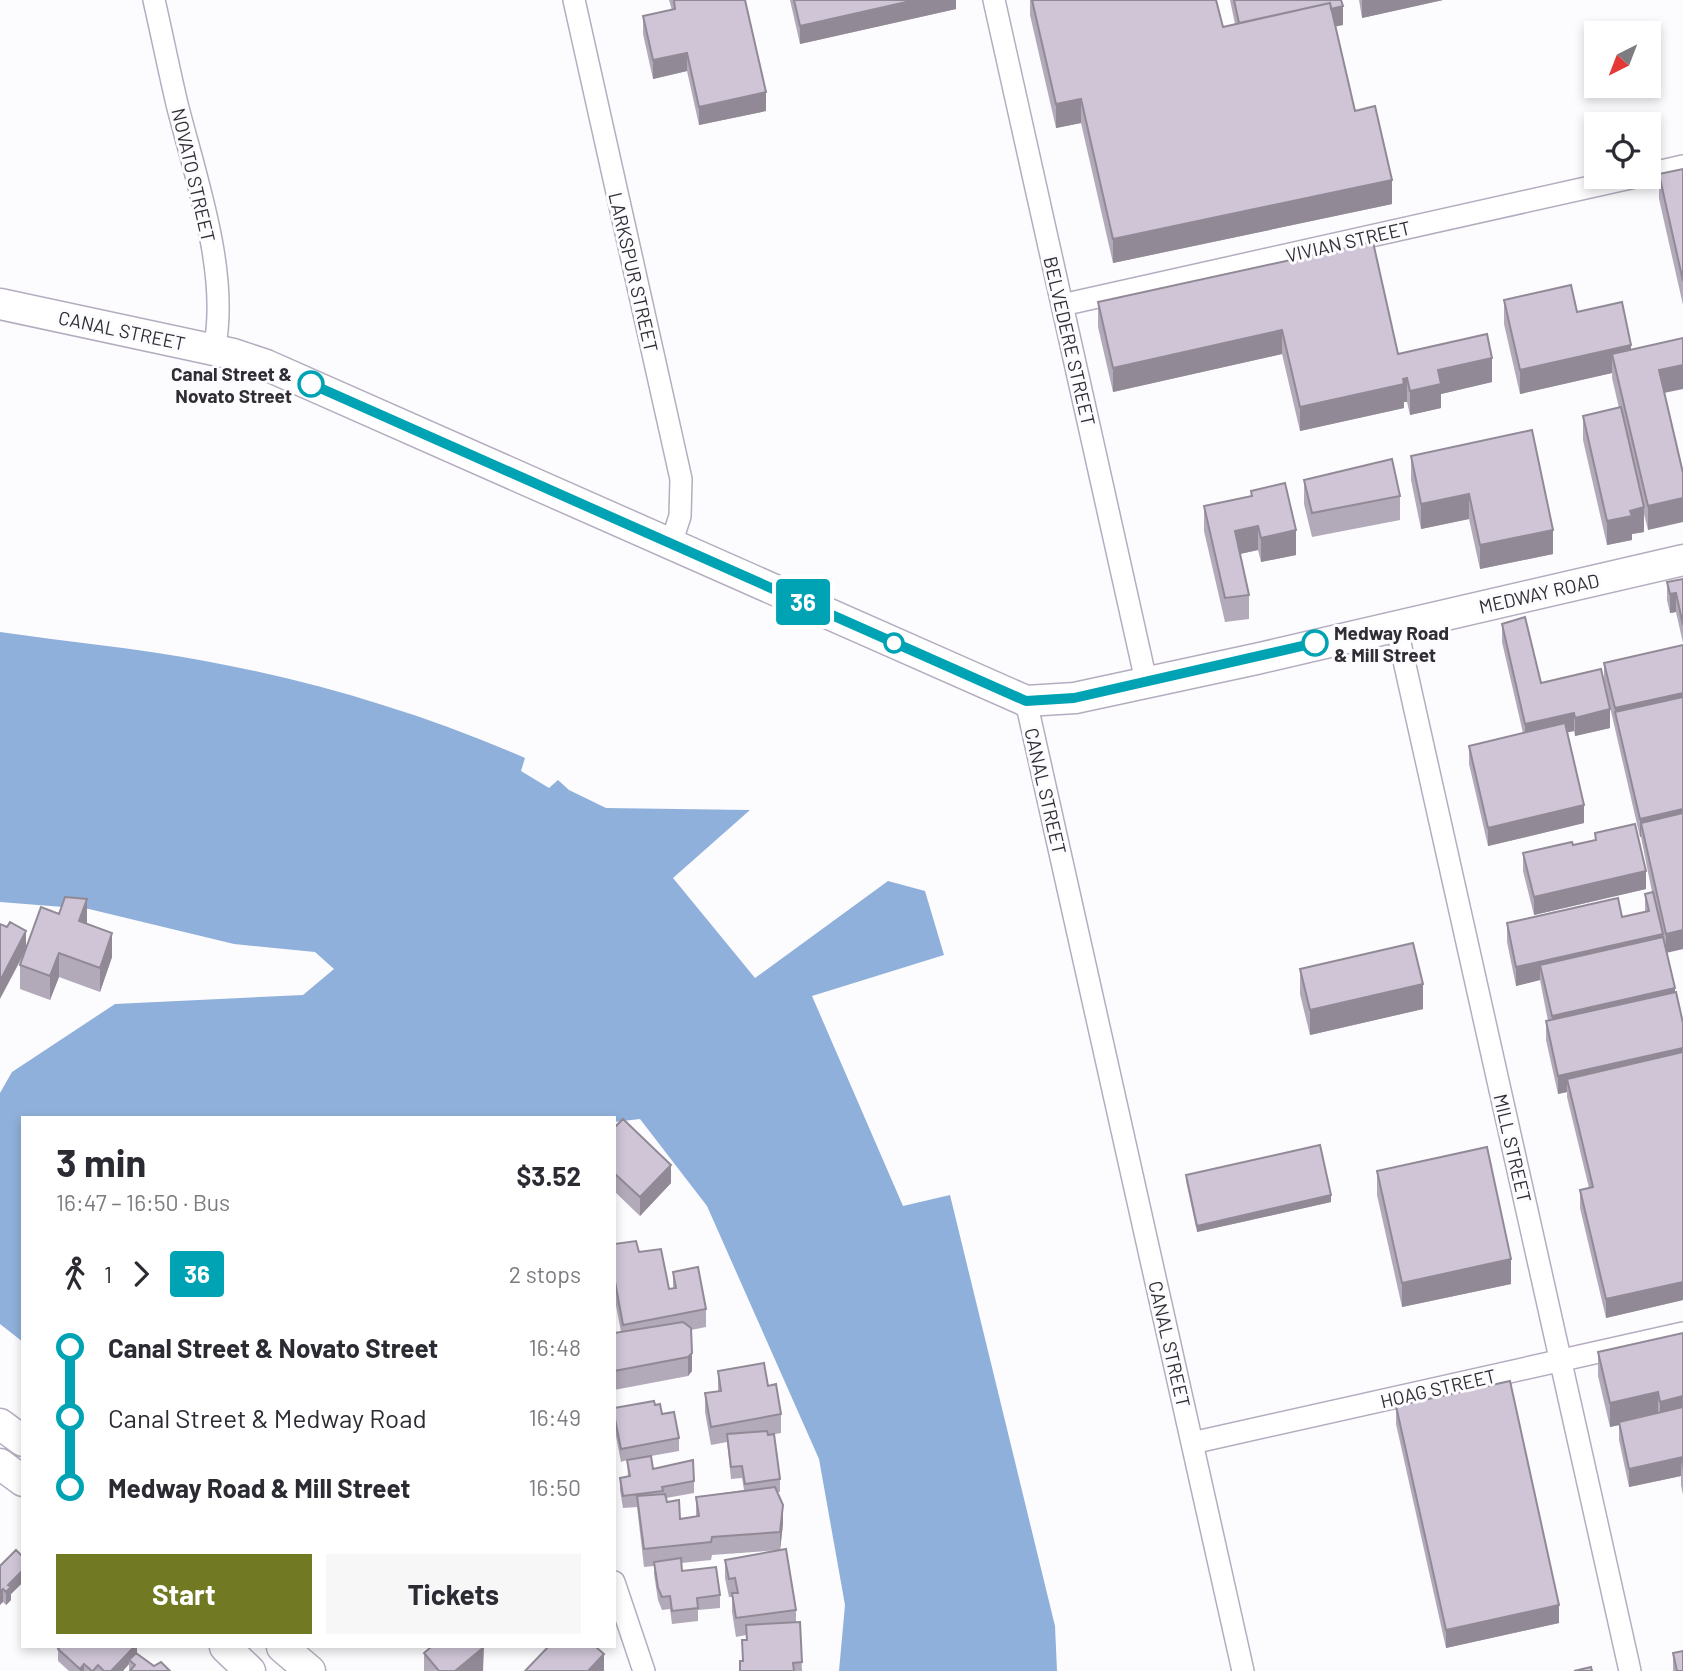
<!DOCTYPE html>
<html lang="en">
<head>
<meta charset="utf-8">
<style>
	:root { --surface:#fff; --page:#f7f7f7; --text:#2b2b33; --muted:#7c7c81; --accent:#727923 }
	body { margin:0; font-family:Barlow,sans-serif; background:var(--page); color:var(--text); height:100vh; display:flex; flex-direction:column; font-size:26px; white-space:nowrap }
	* { box-sizing:border-box; margin:0 }
	p { font-size:23px; color:var(--muted) }
	.icon { flex:none; width:38px; height:38px; fill:none; stroke:currentColor; stroke-width:2; stroke-linecap:round; stroke-linejoin:round }
	.map { position:relative; flex:1; overflow:hidden }
	.panel { position:absolute; left:21px; top:1116px; width:595px; height:532px; display:flex; flex-direction:column; background:var(--surface); border-radius:0px; box-shadow:0 4px 10px #0003 }
	.panel>* { flex:none }
	.badge { padding:0 14px; border-radius:5px; font-size:24px; line-height:46px }
	.needle { width:46px; rotate:222deg }
	.buttons { position:absolute; left:1584px; top:21px; display:grid; gap:14px }
	.buttons a { display:grid; place-items:center; width:77px; height:77px; border-radius:0px; background:var(--surface); box-shadow:0 4px 10px #0003; font-size:35px }
	.map>.badge { position:absolute; translate:-50% -50%; box-shadow:0 0 0 4px #fff }
	.legs { display:flex; align-items:center; gap:10px; height:77px; padding:0 35px; font-size:23px }
	.legs p { margin-inline-start:auto }
	.head { display:flex; align-items:center; justify-content:space-between; height:119px; padding:0 35px }
	h1 { font-size:38px; font-weight:700; line-height:52px }
	.primary-button { display:flex; gap:14px; margin-top:auto; padding:14px 35px }
	.primary-button a { flex:1; height:80px; border-radius:0px; background:var(--accent); color:#fff; font-size:28px; font-weight:700; line-height:80px; text-align:center }
	.primary-button a+a { background:var(--page); color:var(--text) }
	ul { padding:0 35px; list-style:none }
	li { display:flex; align-items:center; gap:24px; height:70px; font-size:26px }
	li i { display:grid; place-items:center; width:10px; height:100%; margin:0 9px; background:currentColor }
	li i::after { content:''; width:18px; height:18px; margin:-9px; border:5px solid; border-radius:50%; background:var(--surface) }
	li p { margin-inline-start:auto }
	li:first-child i { background:linear-gradient(#0000 50%,currentColor 0) }
	li:last-child i { background:linear-gradient(currentColor 50%,#0000 0) }
	.map>svg:first-child { display:block }
	.water { fill:#8fb0da }
	.lines { fill:none; stroke-linecap:round; stroke-linejoin:round }
	.street-casing { stroke:#b5adbf; stroke-width:24 }
	.secondary-casing { stroke:#b5adbf; stroke-width:33 }
	.street { stroke:#fff; stroke-width:21 }
	.secondary { stroke:#fff; stroke-width:30 }
	.wall { fill:#b2a9b9 }
	.shaded-wall { fill:#918a96 }
	.building { fill:#cfc5d7; stroke:#918a96; stroke-width:2 }
	.line-1-casing { stroke:#fff; stroke-width:16 }
	.line-1 { stroke:#00a3b4; stroke-width:10 }
	.stop-1-dot { fill:#fff; stroke:#00a3b4; stroke-width:3.5 }
	.labels { text-anchor:middle; dominant-baseline:central; stroke-width:6; stroke-linejoin:round; paint-order:stroke }
	.street-label { font-size:19px; fill:#312d34; stroke:#fcfbfe }
	.stop-label { font-size:19px; font-weight:bold; fill:#312d34; stroke:#fcfbfe; text-anchor:end }
</style>
</head>
<body>
<div class="map">
<svg width="1683" height="1671" viewBox="0 0 1683 1671">
	<rect width="100%" height="100%" fill="#fcfbfe"/>
	<path class="water" d="M0 632C68 642 138 648 205 661 314 681 424 714 525 758L521 771 549 788 558 780 569 790 606 808 750 810 673 878 755 978 888 881 925 891 944 955 812 996 903 1206 950 1195 1055 1626 1057 1671H839L845 1605 819 1459 707 1206 640 1119 614 1122V1118H23V1342L0 1324V1093L12 1072 115 1004 303 995 334 969 315 952 234 944 89 909 0 902Z"/>
	<g class="lines">
		<defs>
			<path id="street" d="M154 0C162 35 169 70 177 104 196 179 230 275 214 350
				M574 0 681 479 680 516 671 544
				M994 0 1146 681
				M1648 174 1683 166
				M1062 305 1635 177
				M1396 625 1630 1671
				M1026 701 1243 1671
				M1192 1443 1683 1333
				M614 1582 644 1671"/>
			<path id="secondary" d="M0 304 233 354 266 365 1026 701 1075 698 1256 659 1683 560
				M0 1424 23 1441
				M0 1464 23 1481
				M225 1647 250 1671
				M282 1647 310 1671"/>
		</defs>
		<use href="#street" class="street-casing"/>
		<use href="#secondary" class="secondary-casing"/>
		<use href="#street" class="street"/>
		<use href="#secondary" class="secondary"/>
	</g>
	<path class="wall" d="M669 0H745L766 111 699 125 687 71 653 79 643 34V16L672 10Z
		M790 0H956V9L800 44Z
		M1030 0H1216L1223 27 1235 24 1230 0H1341L1343 25 1335 26 1355 111 1392 204 1113 263 1081 123 1056 128 1030 15Z
		M1359 0H1443L1362 18Z
		M1683 169V305L1659 199V174Z
		M1373 242 1398 354 1492 382 1441 394V408L1410 415 1407 402H1404V408L1300 431 1282 354 1113 392 1098 327V302Z
		M1504 300 1577 312 1631 349 1664 393 1648 530 1644 514V532L1632 534V540L1607 545 1583 440V416L1619 408 1612 378V373L1520 394 1504 324Z
		M1411 456 1553 554 1480 569 1469 519 1421 529 1411 480Z
		M1304 480 1400 496V520L1312 537 1304 504Z
		M1251 491 1296 555 1261 562 1258 550 1240 554 1249 595V619L1225 622 1204 531V506L1251 496Z
		M1683 579V643L1676 612 1670 613 1667 600V582Z
		M1502 624 1541 683 1610 728 1575 736 1574 731 1567 732 1584 823 1488 846 1469 764V746L1523 733 1502 642Z
		M1604 663 1683 949 1666 952 1675 993 1683 1023V1300L1606 1318 1580 1208V1190L1589 1188 1567 1097V1092L1558 1094 1546 1040V1021H1548L1540 980 1516 986 1507 942V923L1622 917 1645 912V894L1652 892 1641 837H1640L1604 681Z
		M1595 833 1646 889 1534 915 1523 871V853L1573 845 1595 840Z
		M87 924 112 957 100 992 59 977 50 1000 20 989V965L25 952 0 999 26 948Z
		M1300 969 1423 1009 1310 1035 1300 994Z
		M614 1128 671 1183 640 1216 614 1191Z
		M1377 1171 1511 1284 1402 1307 1377 1195Z
		M1186 1175 1331 1202 1197 1232 1186 1181Z
		M614 1244 639 1252 669 1289H673V1272L706 1309V1327L691 1330 692 1371 688 1376 614 1390V1333L621 1332 614 1295Z
		M1683 1333V1495L1681 1485V1476L1629 1487 1619 1440V1425L1610 1427 1598 1376V1352Z
		M718 1371 768 1386 781 1414V1433L770 1435 780 1479V1492H777L783 1524 780 1550 712 1555 711 1560 681 1563 682 1571 720 1595V1608L698 1610V1621L672 1624 670 1609 662 1610 658 1600 654 1574V1566L644 1567 637 1507 623 1508 620 1490V1478L628 1477 627 1460 621 1462 614 1426V1408L655 1405 662 1414 679 1438V1451L651 1456 653 1469 694 1481V1493L666 1498 667 1502 680 1519 696 1516V1497L744 1490 742 1478 731 1479 727 1442 711 1445 705 1412V1393L718 1391Z
		M1396 1406 1559 1623 1446 1648 1396 1424Z
		M23 1557V1582L11 1594V1600L6 1605 3 1602 0 1566Z
		M725 1560 796 1610V1622H800L802 1671H740L742 1661V1640H746V1635L736 1637 732 1612V1597H729L725 1578Z
		M137 1647V1654L154 1666 170 1671H129V1664L123 1671H69L58 1661V1649Z
		M424 1653 484 1670 424 1671Z
		M1673 1653 1683 1671H1673Z"/>
	<path class="shaded-wall" d="M915 0H956V9L800 44V26Z
		M1362 0H1443L1362 18Z
		M1343 6V25L1240 47V29Z
		M687 53V71L653 79V60Z
		M766 92V111L699 125V107Z
		M1081 99V123L1056 128V104Z
		M1392 180V204L1113 263V239Z
		M1282 330V354L1113 392V368Z
		M1631 345V369L1612 354V373L1520 394V370Z
		M1492 358V382L1441 394V408L1410 415V391L1438 370Z
		M1683 365V389L1659 394V370Z
		M1407 378V402H1404V408L1300 431V407Z
		M1469 494V519L1421 529V504Z
		M1683 498V522L1648 530V506Z
		M1644 507V532L1632 534V540L1607 545V521L1630 511Z
		M1258 526V550L1235 555V531Z
		M1296 530V555L1261 562V538Z
		M1553 530V554L1480 569V545Z
		M1676 593V612L1670 613V594Z
		M1683 693V711L1615 712V727V708Z
		M1610 709V728L1575 736V718Z
		M1574 713V731L1525 742V724Z
		M1584 805V823L1488 846V828Z
		M1683 809V828L1641 823V837H1640V819Z
		M1646 871V889L1534 915V897Z
		M87 899V924L79 921Z
		M1683 930V949L1666 953V934Z
		M26 931V949L0 999V981Z
		M112 933V957L100 992V968Z
		M1663 934V952L1540 965V980L1516 986V967Z
		M59 953V977L50 1000V976Z
		M1423 984V1009L1310 1035V1010Z
		M1675 988V1006L1552 1035V1016Z
		M1683 1048V1066L1567 1079V1092L1558 1094V1076Z
		M671 1165V1183L640 1216V1197Z
		M1331 1195V1202L1197 1232V1226Z
		M1511 1259V1284L1402 1307V1283Z
		M1683 1282V1300L1606 1318V1299Z
		M692 1353V1371L688 1376V1357Z
		M1658 1392V1416L1619 1422V1425L1610 1427V1403Z
		M1683 1396V1420L1660 1426V1402Z
		M1683 1457V1471L1681 1461V1476L1629 1487V1469Z
		M783 1505V1524L780 1550V1532Z
		M23 1570V1582L11 1594V1600L6 1605V1592L8 1585Z
		M3 1589V1602L0 1605V1592Z
		M1559 1605V1623L1446 1648V1630Z
		M134 1647H137V1657L129 1660V1664L123 1671H111Z
		M484 1647 483 1671H455Z
		M604 1654V1671H588Z
		M84 1664V1671H80V1669Z"/>
	<path class="building" d="M674 0H745L766 92 699 107 687 53 653 60 643 16 675 9Z
		M794 0H915L800 26Z
		M1032 0H1216L1223 27 1330 3 1355 111 1375 106 1392 180 1113 239 1081 99 1056 104Z
		M1234 0H1341L1343 6 1331 9 1330 3 1239 23Z
		M1683 169V281L1659 174Z
		M1373 242 1398 354 1487 334 1492 358 1438 370 1441 384 1410 391 1407 378 1403 379 1404 384 1300 407 1282 330 1113 368 1098 302Z
		M1571 285 1577 312 1622 302 1631 345 1520 370 1504 300Z
		M1683 338V365L1659 370 1683 473V498L1648 506 1612 354Z
		M1621 407 1644 507 1630 511 1632 516 1607 521 1583 416Z
		M1532 430 1553 530 1480 545 1469 494 1421 504 1411 456Z
		M1392 459 1400 496 1312 513 1304 480Z
		M1285 483 1296 530 1261 538 1258 526 1235 531 1249 595 1225 598 1204 506 1252 496 1251 491Z
		M1683 579V625L1676 593 1670 594 1667 582Z
		M1525 617 1541 683 1601 669 1610 709 1575 718 1574 713 1525 724 1502 624Z
		M1683 645V693L1615 708 1604 663Z
		M1683 697V809L1640 819 1615 712Z
		M1565 723 1584 805 1488 828 1469 746Z
		M1683 813V930L1666 934 1641 823Z
		M1635 824 1646 871 1534 897 1523 853 1572 842 1573 845 1596 840 1595 833Z
		M1653 892 1663 934 1516 967 1507 923 1618 898 1622 917 1649 911 1645 894Z
		M65 897 87 899 79 921 112 933 100 968 59 953 50 976 20 965 41 907 59 914Z
		M10 922 26 931 0 981V924L7 927Z
		M1663 937 1675 988 1552 1016 1540 965Z
		M1413 943 1423 984 1310 1010 1300 969Z
		M1676 992 1683 1023V1048L1558 1076 1546 1021Z
		M1683 1052V1282L1606 1299 1580 1190 1593 1187 1567 1079Z
		M623 1119 671 1165 640 1197 614 1173V1128Z
		M1320 1145 1331 1195 1197 1226 1186 1175Z
		M1487 1147 1511 1259 1402 1283 1377 1171Z
		M636 1241 639 1252 661 1249 669 1289 676 1288 673 1272 698 1267 706 1309 623 1325 614 1276V1244Z
		M683 1322 691 1328 692 1353 688 1357 614 1371V1333Z
		M1683 1333V1396L1660 1402 1658 1392 1610 1403 1598 1352Z
		M764 1363 768 1386 776 1384 781 1414 711 1427 705 1393 721 1391 718 1371Z
		M1510 1381 1559 1605 1446 1630 1396 1406Z
		M654 1401 655 1405 660 1404 662 1414 674 1412 679 1438 621 1449 614 1414V1408Z
		M1683 1407V1457L1629 1469 1619 1422Z
		M767 1431 768 1435 774 1434 780 1479 745 1484 742 1466 731 1467 727 1434Z
		M651 1456 653 1469 693 1460 694 1481 662 1487 663 1491 623 1496 620 1478 630 1476 627 1460Z
		M775 1487 783 1505 780 1532 712 1537 711 1542 644 1549 637 1496 665 1494 667 1502 679 1500 680 1519 699 1516 696 1497Z
		M786 1549 796 1610 736 1618 732 1593H738L735 1578 729 1579 725 1560Z
		M16 1550 23 1557V1570L8 1585 11 1587 6 1592 3 1589 0 1592V1566Z
		M681 1558 682 1571 716 1567 720 1595 697 1598 698 1608 672 1611 670 1596 662 1597 658 1588 654 1562Z
		M800 1622 802 1662 793 1663 794 1671H740V1661H743L742 1640H747L746 1625Z
		M60 1647H134L111 1671H104L98 1665 93 1671H92L84 1664 80 1669 58 1649Z
		M431 1647H484L455 1671H439L424 1653Z
		M548 1647H596L604 1654 588 1671H525Z
		M1683 1651V1671H1677L1673 1653Z
		M136 1653 154 1666 161 1662 170 1671H130L135 1665 129 1660Z
		M1591 1667 1592 1671H1574Z"/>
	<g class="lines">
		<defs>
			<path id="line-1" d="M311 384 1026 701 1074 698 1315 643"/>
		</defs>
		<use href="#line-1" class="line-1-casing"/>
		<use href="#line-1" class="line-1"/>
	</g>
	<g class="stop-1-dot">
		<circle cx="311" cy="384" r="12"/>
		<circle cx="894" cy="643" r="9"/>
		<circle cx="1315" cy="643" r="12"/>
	</g>
	<g class="labels">
		<g class="street-label">
			<text transform="translate(194 175) rotate(77)">NOVATO STREET</text>
			<text transform="translate(1348 241) rotate(-13)">VIVIAN STREET</text>
			<text transform="translate(634 272) rotate(77)">LARKSPUR STREET</text>
			<text transform="translate(122 330) rotate(12)">CANAL STREET</text>
			<text transform="translate(1070 341) rotate(77)">BELVEDERE STREET</text>
			<text transform="translate(1539 593) rotate(-13)">MEDWAY ROAD</text>
			<text transform="translate(1046 791) rotate(77)">CANAL STREET</text>
			<text transform="translate(1513 1148) rotate(77)">MILL STREET</text>
			<text transform="translate(1170 1344) rotate(77)">CANAL STREET</text>
			<text transform="translate(1438 1388) rotate(-13)">HOAG STREET</text>
		</g>
		<g class="stop-label">
			<text x="292" y="373">Canal Street &amp;<tspan x="292" dy="22">Novato Street</tspan></text>
			<text x="1334" y="632" text-anchor="start">Medway Road<tspan x="1334" dy="22">&amp; Mill Street</tspan></text>
		</g>
	</g>
</svg>
<div class="buttons">
<a><svg class="needle" viewBox="-14 -14 28 28"><path d="M0-13l5 13h-10z" fill="#e53935"/><path d="M0 13l5-13h-10z" fill="#7c7c81"/></svg></a>
<a><svg class="icon" aria-label="locate" viewBox="0 0 24 24"><circle cx="12" cy="12" r="6"/><path d="M12 2v4M12 18v4M2 12h4M18 12h4"/></svg></a>
</div>
<b class="badge" style="left:803px;top:602px;background:#00a3b4;color:#fff">36</b>
<section class="panel">
<div class="head"><div><h1>3 min</h1><p>16:47 – 16:50 · Bus</p></div><b>$3.52</b></div>
<div class="legs"><svg class="icon" aria-label="walk" viewBox="0 0 24 24"><circle cx="13" cy="4" r="2"/><path d="M13 8l-2 6 4 7M11 14l-3 7M7 12l3-4h3l4 4"/></svg>1<svg class="icon" aria-label="forward" viewBox="0 0 24 24"><path d="M9 5l7 7-7 7"/></svg><b class="badge" style="background:#00a3b4;color:#fff">36</b><p>2 stops</p></div>
<ul>
<li><i style="color:#00a3b4"></i><b>Canal Street &amp; Novato Street</b><p>16:48</p></li>
<li><i style="color:#00a3b4"></i><span>Canal Street &amp; Medway Road</span><p>16:49</p></li>
<li><i style="color:#00a3b4"></i><b>Medway Road &amp; Mill Street</b><p>16:50</p></li>
</ul>
<div class="primary-button"><a>Start</a><a>Tickets</a></div>
</section>
</div>
</body>
</html>
